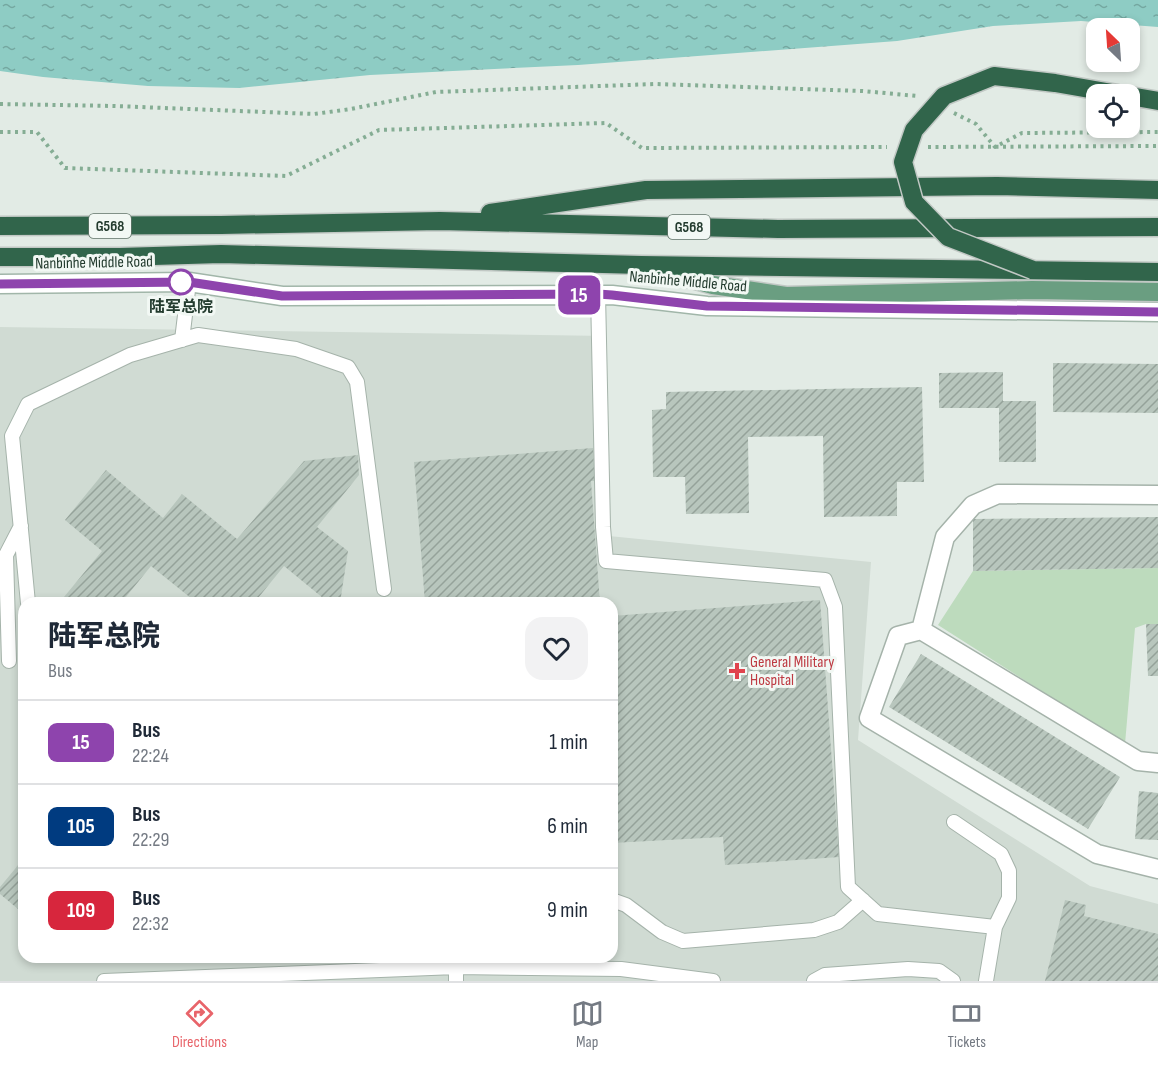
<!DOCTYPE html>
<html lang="en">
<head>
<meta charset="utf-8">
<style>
	:root { --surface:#fff; --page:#f2f2f3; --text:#1f2937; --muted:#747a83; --line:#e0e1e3; --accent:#e8646a }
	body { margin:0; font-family:"Sofia Sans Condensed","Noto Sans SC",sans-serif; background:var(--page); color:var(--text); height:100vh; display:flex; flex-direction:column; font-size:22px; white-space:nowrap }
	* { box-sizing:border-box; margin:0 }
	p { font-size:20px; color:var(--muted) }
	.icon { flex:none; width:33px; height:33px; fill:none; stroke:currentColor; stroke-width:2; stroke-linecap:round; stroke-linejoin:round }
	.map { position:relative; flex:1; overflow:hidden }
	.drawer { position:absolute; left:18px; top:597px; width:600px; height:366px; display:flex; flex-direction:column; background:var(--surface); border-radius:18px; box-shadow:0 3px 9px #0003 }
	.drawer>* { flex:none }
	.badge { padding:0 12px; border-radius:9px; font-size:21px; line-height:39px }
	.needle { width:39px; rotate:335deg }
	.controls { position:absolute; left:1086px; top:18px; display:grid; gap:12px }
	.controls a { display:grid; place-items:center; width:54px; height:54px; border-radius:12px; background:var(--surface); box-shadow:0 3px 9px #0003; font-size:30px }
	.map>.badge { position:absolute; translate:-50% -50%; box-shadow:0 0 0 3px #fff }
	.round { display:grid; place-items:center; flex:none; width:63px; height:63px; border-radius:18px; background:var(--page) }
	.overview { display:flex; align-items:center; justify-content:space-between; height:102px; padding:0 30px }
	h1 { font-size:28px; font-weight:800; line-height:45px }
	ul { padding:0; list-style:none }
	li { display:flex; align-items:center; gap:18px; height:84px; padding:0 30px; border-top:2px solid var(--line) }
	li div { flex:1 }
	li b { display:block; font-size:22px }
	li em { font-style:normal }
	li .badge { min-width:66px; font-weight:700; text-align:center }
	.dock { display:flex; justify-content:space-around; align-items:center; height:84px; border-top:2px solid var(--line); background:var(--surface); font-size:16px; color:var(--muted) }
	.dock a { display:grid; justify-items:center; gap:3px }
	.dock .current { color:var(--accent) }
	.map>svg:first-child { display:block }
	.built { fill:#d0dbd3; fill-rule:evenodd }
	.green { fill:#bddbbd }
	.water { fill:url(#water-ripples) }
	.building { fill:url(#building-hatch) }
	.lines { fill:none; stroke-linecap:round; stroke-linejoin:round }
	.lane-casing { stroke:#a5b3aa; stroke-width:16 }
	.street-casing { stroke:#a5b3aa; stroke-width:21 }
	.secondary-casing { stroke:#a1b6a9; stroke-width:21 }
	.primary-casing { stroke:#c1c8c4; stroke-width:21 }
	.highway-casing { stroke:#c1c8c4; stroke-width:21 }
	.path { stroke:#85ad94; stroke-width:4; stroke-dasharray:3 4.5; stroke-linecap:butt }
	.lane { stroke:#fff; stroke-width:14 }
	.street { stroke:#fff; stroke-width:18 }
	.secondary { stroke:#fff; stroke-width:18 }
	.primary { stroke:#6a9e81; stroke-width:18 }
	.highway { stroke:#31654b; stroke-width:18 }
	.highway-bridge-casing { stroke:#c1c8c4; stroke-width:21; stroke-linecap:butt }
	.highway-bridge { stroke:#31654b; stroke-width:18 }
	.line-casing { stroke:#fff; stroke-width:14 }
	.line { stroke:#8e44ad; stroke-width:9 }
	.stop-dot { fill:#fff; stroke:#8e44ad; stroke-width:3 }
	.health-dot { fill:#e0444e; stroke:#f2f8f4; stroke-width:2 }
	.labels { text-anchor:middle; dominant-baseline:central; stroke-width:6; stroke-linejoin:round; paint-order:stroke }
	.shield { fill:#f2f8f4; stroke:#617469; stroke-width:1.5 }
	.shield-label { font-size:15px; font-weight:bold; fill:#233b2e }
	.street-label { font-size:16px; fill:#233b2e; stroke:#f2f8f4 }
	.stop-label { font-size:16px; font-weight:bold; fill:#233b2e; stroke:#f2f8f4 }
	.health-label { font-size:16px; fill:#be3a42; stroke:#f2f8f4; text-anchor:start }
</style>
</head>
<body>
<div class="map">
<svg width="1158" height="981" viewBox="0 0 1158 981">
	<defs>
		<pattern id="water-ripples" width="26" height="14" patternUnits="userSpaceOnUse" patternTransform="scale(1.5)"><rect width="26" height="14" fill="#8eccc4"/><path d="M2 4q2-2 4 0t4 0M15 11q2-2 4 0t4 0" fill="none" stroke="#74a7a0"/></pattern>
		<pattern id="building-hatch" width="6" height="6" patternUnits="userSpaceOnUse" patternTransform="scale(1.5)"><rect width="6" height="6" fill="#b8c6bd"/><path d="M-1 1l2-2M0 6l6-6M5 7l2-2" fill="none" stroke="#95a29a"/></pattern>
	</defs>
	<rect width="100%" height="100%" fill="#e2ebe5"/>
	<path class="built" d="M0 327 606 336 609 536 871 562 858 740 1090 886 1158 904V981H0ZM24 603H612V957H24Z"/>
	<path class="green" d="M1158 568V624H1146L1135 628 1125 744 938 625 973 571Z"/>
	<path class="water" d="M0 0H1158V27L1081 21 993 26 897 41 578 65 370 75 239 88 148 86 43 77 0 71Z"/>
	<path class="building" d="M1053 363 1158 364V413L1053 412Z
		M1003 372V401H1036V462H999V408H939V373Z
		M922 387 924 482H897V516L824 517 823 436 748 437 749 513 686 514 685 477H653L652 410 666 409V392Z
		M593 448 595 481H591L600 603H425L414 462Z
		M358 455 359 475 317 527 348 551 340 603H329L284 566 254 603H197L151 566 121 603H59L102 551 65 520 106 470 163 518 182 494 237 539 304 461Z
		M1158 517V568L973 571V519Z
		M820 600 839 857 725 865 723 837 612 843V616Z
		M1146 624H1158V676H1148Z
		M921 654 1120 777 1088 829 889 707Z
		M1139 791 1158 793V840L1135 839Z
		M24 858V914L0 894V887Z
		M1065 900 1086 905 1084 916 1158 934V981H1045Z"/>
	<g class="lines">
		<defs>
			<path id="lane" d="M598 294 603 527 606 561 825 580 835 607 848 887 878 914 995 927
				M182 340 189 282
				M28 603 12 436 28 404 130 355 198 335 296 349 348 367 357 382 384 589
				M9 661 6 555 21 526
				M954 822 1001 854 1009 871V898L995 927 986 981
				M612 900 626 905 662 932 683 941 814 930 838 922 863 900
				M456 957V981
				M104 981 456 967 621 969 713 981
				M814 981 825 975 908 969 939 971 953 981"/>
			<path id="street" d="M1158 495 998 494 973 505 945 537 921 630 1138 761 1158 763
				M921 630 898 636 869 718 1097 854 1158 869"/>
			<path id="secondary" d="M0 284 189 282 282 296 612 295 707 306 1158 312"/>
			<path id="primary" d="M653 268 713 285 786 296 1032 290 1158 292"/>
			<path id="highway" d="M1130 96 1158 101
				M490 213 646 190 997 186 1158 190
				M0 226 221 225 440 221 778 229 1158 227
				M0 257H120L221 254 641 265 1158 272"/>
		</defs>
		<use href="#lane" class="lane-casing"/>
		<use href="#street" class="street-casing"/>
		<use href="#secondary" class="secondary-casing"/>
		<use href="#primary" class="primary-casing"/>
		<use href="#highway" class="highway-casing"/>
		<path class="path" d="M0 104 115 106 314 114 351 109 436 92 655 84 863 91 917 96
			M954 113 976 124 995 147 1022 133 1158 132
			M0 132H37L65 168 286 176 379 130 606 123 642 148 887 147
			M928 147 1158 146"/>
		<use href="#lane" class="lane"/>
		<use href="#street" class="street"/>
		<use href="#secondary" class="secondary"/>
		<use href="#primary" class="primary"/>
		<use href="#highway" class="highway"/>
		<defs>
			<path id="highway-bridge" d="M1033 270 948 237 914 202 903 162 914 130 944 96 994 76 1055 83 1118 94"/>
		</defs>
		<use href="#highway-bridge" class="highway-bridge-casing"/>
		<use href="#highway-bridge" class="highway-bridge"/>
	</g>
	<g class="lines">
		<defs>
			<path id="line" d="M0 284 189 282 282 296 598 294 612 295 707 306 1158 312"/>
		</defs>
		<use href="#line" class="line-casing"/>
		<use href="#line" class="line"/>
	</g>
	<circle class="stop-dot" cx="181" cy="282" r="12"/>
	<path class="health-dot" d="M734 662h6v6h6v6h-6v6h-6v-6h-6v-6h6z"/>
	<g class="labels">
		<g class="shield">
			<rect x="89" y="214" width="42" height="24" rx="4.5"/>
			<rect x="668" y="215" width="42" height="24" rx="4.5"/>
		</g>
		<g class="shield-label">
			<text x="110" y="226">G568</text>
			<text x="689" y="227">G568</text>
		</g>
		<g class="street-label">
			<text transform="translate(94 263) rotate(-1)">Nanbinhe Middle Road</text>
			<text transform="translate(688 282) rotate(5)">Nanbinhe Middle Road</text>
		</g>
		<g class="stop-label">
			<text x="181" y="307">陆军总院</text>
		</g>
		<g class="health-label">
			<text x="750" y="662">General Military<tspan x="750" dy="18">Hospital</tspan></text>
		</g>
	</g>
</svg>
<div class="controls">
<a><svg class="needle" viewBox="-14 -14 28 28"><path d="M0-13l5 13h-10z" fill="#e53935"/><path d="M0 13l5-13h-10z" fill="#747a83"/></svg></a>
<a><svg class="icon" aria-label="locate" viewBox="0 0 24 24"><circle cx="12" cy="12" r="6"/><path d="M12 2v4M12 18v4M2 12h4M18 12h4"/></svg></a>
</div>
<b class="badge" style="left:579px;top:295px;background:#8e44ad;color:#fff">15</b>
<section class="drawer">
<div class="overview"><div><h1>陆军总院</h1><p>Bus</p></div><a class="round"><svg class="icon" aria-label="heart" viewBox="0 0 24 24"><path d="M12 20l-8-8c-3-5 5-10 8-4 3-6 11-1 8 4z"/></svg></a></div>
<ul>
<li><span class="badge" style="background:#8e44ad;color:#fff">15</span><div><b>Bus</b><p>22:24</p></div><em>1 min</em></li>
<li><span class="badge" style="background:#003b80;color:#fff">105</span><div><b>Bus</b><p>22:29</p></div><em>6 min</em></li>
<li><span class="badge" style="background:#d7263d;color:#fff">109</span><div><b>Bus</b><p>22:32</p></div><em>9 min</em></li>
</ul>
</section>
</div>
<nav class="dock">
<a class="current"><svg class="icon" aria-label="directions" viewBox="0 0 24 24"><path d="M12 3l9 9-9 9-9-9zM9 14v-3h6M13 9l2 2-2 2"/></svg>Directions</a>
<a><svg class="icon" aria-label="map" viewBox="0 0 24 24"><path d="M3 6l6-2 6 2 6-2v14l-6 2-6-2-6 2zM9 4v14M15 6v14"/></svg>Map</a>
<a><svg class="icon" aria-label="tickets" viewBox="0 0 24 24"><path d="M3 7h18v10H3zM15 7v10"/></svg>Tickets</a>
</nav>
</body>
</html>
